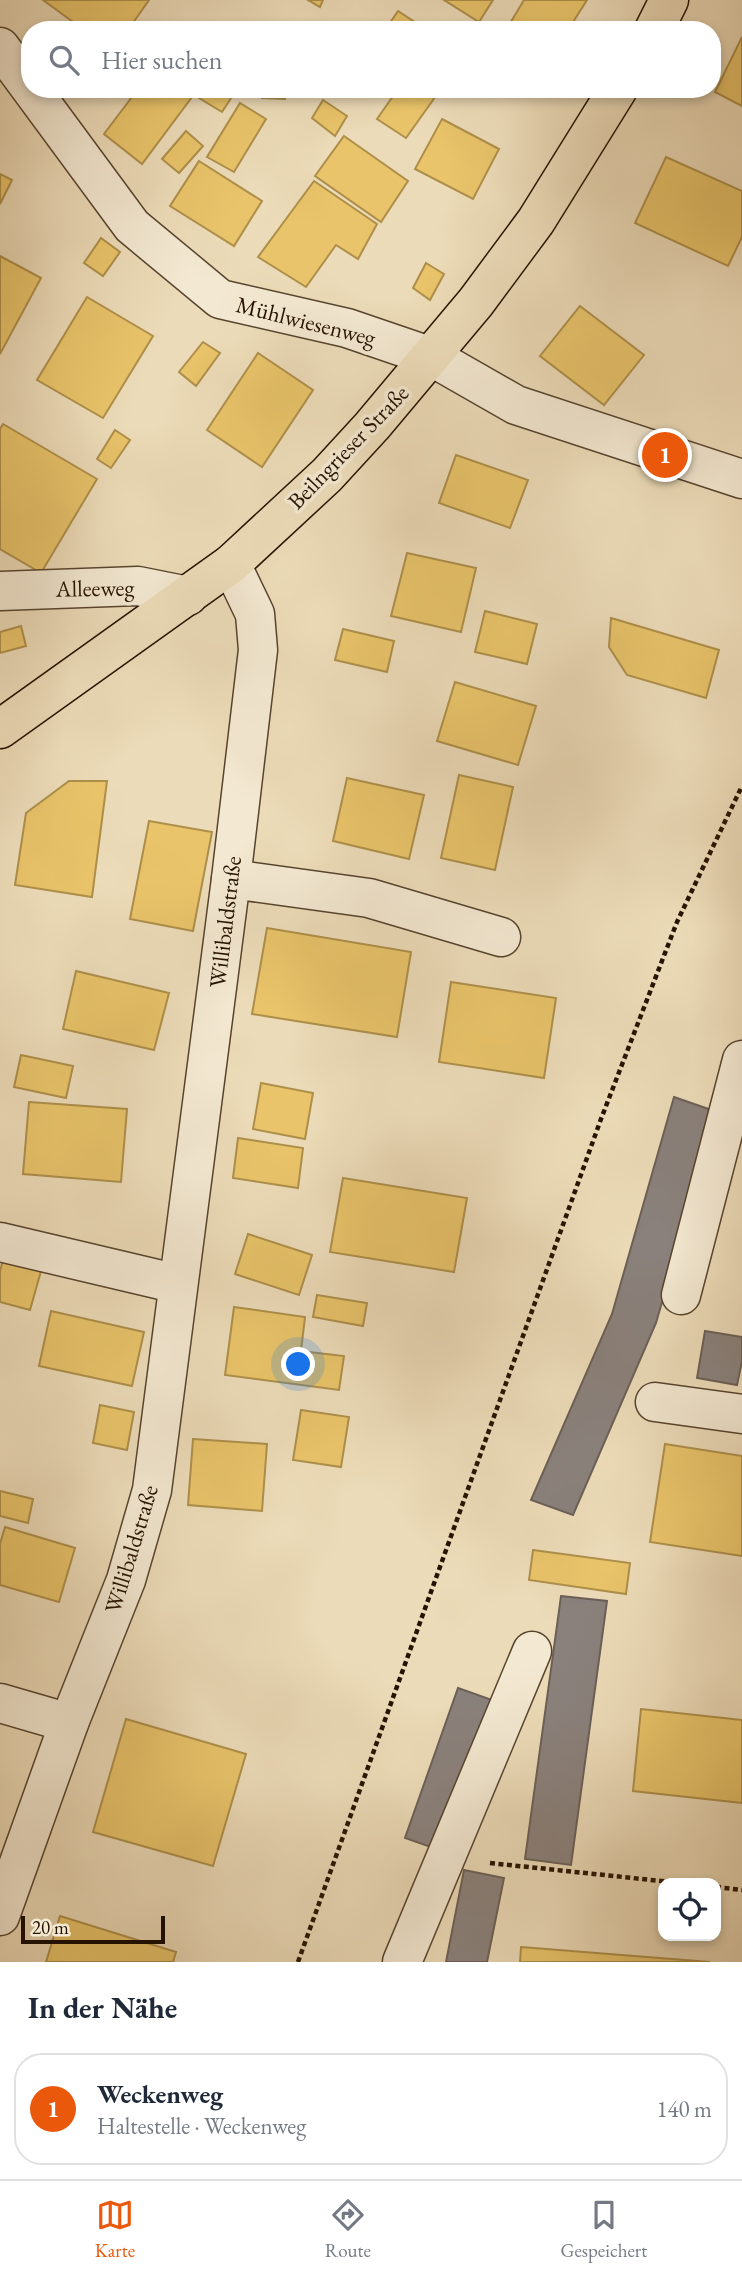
<!DOCTYPE html>
<html lang="de">
<head>
<meta charset="utf-8">
<style>
  body { margin:0; font-family:"EB Garamond",serif; background:#f2f2f3; color:#1f2937 }
  .controls { position:absolute; right:21px; bottom:21px; display:grid; overflow:hidden; border-radius:14px; box-shadow:0 4px 10px #0003 }
  .controls button { width:63px; height:63px; display:grid; place-items:center; padding:0; border:0; border-bottom:2px solid #e0e1e3; background:#fff; color:#1f2937; font:35px sans-serif }
  .scale { position:absolute; left:21px; bottom:18px; width:144px; box-sizing:border-box; padding-left:7px; border:4px solid #251200; border-top:0; font-size:19px; line-height:24px; white-space:nowrap; color:#251200; -webkit-text-stroke:5px #f3e8d1; paint-order:stroke }
  .you { position:absolute; left:299px; top:1365px; width:24px; height:24px; margin:-18px; border:5px solid #fff; border-radius:50%; background:#1a73e8; box-shadow:0 0 0 10px #1a73e833 }
  .badge { display:grid; place-items:center; width:46px; height:46px; border-radius:50%; background:#ea580c; color:#fff; font-size:23px; font-weight:700 }
  .pin { position:absolute; translate:-50% -50%; border:4px solid #fff; box-shadow:0 2px 7px #0006 }
  .list { margin:0; padding:0; list-style:none }
  h2 { display:flex; justify-content:space-between; align-items:center; height:91px; margin:0; padding:0 28px; font-size:30px }
  h2 small { font-size:23px; font-weight:400; color:#747a83 }
  .list li { display:grid; grid-template-columns:46px 1fr auto; gap:21px; align-items:center; box-sizing:border-box; height:112px; margin:0 14px 14px; padding:0 14px; border:2px solid #e0e1e3; border-radius:28px }
  .list b { display:block; font-size:26px; white-space:nowrap }
  .list p { margin:0; font-size:23px; white-space:nowrap; color:#747a83 }
  .list em { font-size:23px; font-style:normal; color:#747a83 }
  .icon { flex:none; width:38px; height:38px; fill:none; stroke:currentColor; stroke-width:2; stroke-linecap:round; stroke-linejoin:round }
  .map { position:relative; flex:none; width:742px; height:1962px; overflow:hidden }
  .search { position:absolute; background:#fff; box-shadow:0 4px 10px #0003; left:21px; right:21px; top:21px; height:77px; display:flex; align-items:center; gap:18px; box-sizing:border-box; padding:0 24px; border-radius:28px; color:#747a83; font-size:26px }
  .sheet { height:217px; background:#fff }
  nav { display:flex; justify-content:space-around; align-items:center; box-sizing:border-box; height:98px; border-top:2px solid #e0e1e3; background:#fff; font-size:19px; color:#747a83 }
  nav a { display:grid; justify-items:center; gap:4px }
  nav .on { color:#ea580c }
  .map>svg:first-child { display:block }
  .homes { fill:#e9c46a; stroke:#ae8f4a; stroke-width:2 }
  .industry { fill:#8a817c; stroke:#6c6057; stroke-width:2 }
  .lines { fill:none; stroke-linecap:round; stroke-linejoin:round }
  .minor-casing { stroke:#57442e; stroke-width:41 }
  .major-casing { stroke:#251200; stroke-width:41 }
  .path { stroke:#251200; stroke-width:4.5; stroke-dasharray:5 3.5; stroke-linecap:butt }
  .minor { stroke:#f3e8d1; stroke-width:38 }
  .major { stroke:#ecdbb8; stroke-width:38 }
  .labels { text-anchor:middle; stroke-width:7; stroke-linejoin:round; paint-order:stroke }
  .street-label { font-size:23px; fill:#251200; stroke:#f3e8d1 }
</style>
</head>
<body>
<div class="map">
<svg width="742" height="1962" viewBox="0 0 742 1962">
  <rect width="100%" height="100%" fill="#ecdbb8"/>
  <filter id="stains"><feTurbulence type="fractalNoise" baseFrequency=".00286" numOctaves="4"/><feColorMatrix values="0 0 0 0 .2 0 0 0 0 .09 0 0 0 0 .02 0 0 0 .5 -.17"/></filter>
  <radialGradient id="worn" r=".72"><stop offset=".6" stop-color="#630" stop-opacity="0"/><stop offset="1" stop-color="#630" stop-opacity=".3"/></radialGradient>
  <g class="homes">
    <polygon points="43,0 149,0 128,30 84,30"/>
    <polygon points="308,0 323,0 320,7"/>
    <polygon points="444,0 493,0 479,22"/>
    <polygon points="524,0 587,0 568,30 506,30"/>
    <polygon points="398,11 427,30 385,30"/>
    <polygon points="742,37 742,106 715,92"/>
    <polygon points="138,89 198,89 142,164 104,134"/>
    <polygon points="205,89 237,89 222,112 199,98"/>
    <polygon points="262,89 286,89 285,99 262,98"/>
    <polygon points="398,89 432,89 438,93 406,138 377,119"/>
    <polygon points="323,100 347,116 335,136 312,118"/>
    <polygon points="240,103 266,119 234,172 207,157"/>
    <polygon points="442,119 499,149 473,199 415,169"/>
    <polygon points="186,131 203,146 179,173 162,159"/>
    <polygon points="344,136 408,181 381,222 315,176"/>
    <polygon points="666,157 742,191 742,237 728,266 635,223"/>
    <polygon points="199,161 262,201 234,246 170,206"/>
    <polygon points="0,174 12,180 0,204"/>
    <polygon points="314,181 377,224 358,259 336,245 306,287 258,257"/>
    <polygon points="101,238 120,252 103,276 84,263"/>
    <polygon points="0,256 41,278 0,354"/>
    <polygon points="426,263 444,274 430,300 413,288"/>
    <polygon points="87,297 153,336 103,418 37,380"/>
    <polygon points="580,306 644,355 604,405 540,356"/>
    <polygon points="203,342 220,353 196,386 179,372"/>
    <polygon points="258,353 313,390 262,467 207,430"/>
    <polygon points="3,424 97,479 41,573 0,549 0,429"/>
    <polygon points="115,430 130,440 111,468 97,459"/>
    <polygon points="456,455 528,480 510,528 439,503"/>
    <polygon points="407,553 476,568 461,632 391,616"/>
    <polygon points="485,611 537,624 527,664 475,652"/>
    <polygon points="611,618 719,650 706,698 627,675 609,647"/>
    <polygon points="21,626 26,646 0,653 0,632"/>
    <polygon points="343,629 394,641 387,672 335,660"/>
    <polygon points="455,682 536,706 518,765 437,741"/>
    <polygon points="459,775 513,787 495,870 441,858"/>
    <polygon points="347,778 424,795 409,859 333,841"/>
    <polygon points="69,781 107,781 92,897 15,885 26,813"/>
    <polygon points="149,821 212,832 193,931 130,919"/>
    <polygon points="267,928 411,952 397,1037 252,1014"/>
    <polygon points="76,971 169,993 154,1050 63,1029"/>
    <polygon points="451,982 556,998 544,1078 439,1062"/>
    <polygon points="21,1055 73,1066 66,1098 14,1087"/>
    <polygon points="261,1083 313,1093 305,1139 253,1129"/>
    <polygon points="29,1102 127,1109 121,1182 23,1174"/>
    <polygon points="238,1138 303,1148 298,1188 233,1178"/>
    <polygon points="343,1178 467,1198 454,1272 330,1252"/>
    <polygon points="248,1234 312,1255 299,1295 235,1274"/>
    <polygon points="3,1260 41,1271 30,1310 0,1302 0,1271"/>
    <polygon points="317,1295 367,1303 363,1326 313,1317"/>
    <polygon points="234,1307 305,1317 301,1351 344,1356 339,1390 225,1375"/>
    <polygon points="51,1311 144,1332 132,1386 39,1366"/>
    <polygon points="100,1405 134,1412 127,1450 93,1443"/>
    <polygon points="301,1410 349,1417 341,1467 293,1460"/>
    <polygon points="193,1439 267,1444 262,1511 188,1505"/>
    <polygon points="665,1444 742,1456 742,1556 650,1542"/>
    <polygon points="0,1491 33,1499 28,1523 0,1516"/>
    <polygon points="5,1527 75,1548 59,1602 0,1585 0,1544"/>
    <polygon points="533,1550 630,1563 626,1594 529,1580"/>
    <polygon points="641,1709 742,1720 742,1803 633,1791"/>
    <polygon points="126,1719 246,1754 213,1866 93,1832"/>
    <polygon points="60,1916 176,1952 173,1962 46,1962"/>
    <polygon points="521,1947 710,1962 520,1962"/>
  </g>
  <g class="industry">
    <polygon points="674,1097 717,1112 656,1323 573,1515 531,1500 612,1314"/>
    <polygon points="705,1331 742,1337 742,1361 737,1385 697,1378"/>
    <polygon points="561,1596 607,1601 571,1865 525,1859"/>
    <polygon points="458,1688 495,1701 442,1851 405,1838"/>
    <polygon points="464,1870 504,1878 487,1962 446,1962"/>
  </g>
  <g class="lines">
    <g class="minor-casing">
      <g id="minor">
        <polyline points="0,47 132,226 220,299 347,328 432,357 516,405 742,479"/>
        <polyline points="0,591 138,586 188,596"/>
        <polyline points="231,879 369,898 501,937"/>
        <polyline points="0,1242 178,1284"/>
        <polyline points="681,1295 742,1060"/>
        <polyline points="655,1402 742,1414"/>
        <polyline points="0,1703 69,1723"/>
        <polyline points="0,1916 69,1723 126,1580 152,1490 231,879 258,650 255,614 231,564"/>
        <polyline points="402,1962 532,1651"/>
      </g>
    </g>
    <g class="major-casing">
      <g id="major">
        <polyline points="654,30 669,0"/>
        <polyline points="0,729 231,564 327,475 372,426 476,302 536,221 618,89"/>
      </g>
    </g>
    <g class="path">
      <polyline points="490,1863 680,1883"/>
      <polyline points="716,1887 742,1890"/>
      <polyline points="298,1962 601,1119 677,922 742,786"/>
    </g>
    <use href="#minor" class="minor"/>
    <use href="#major" class="major"/>
  </g>
  <g class="labels">
    <g class="street-label">
      <text transform="translate(306 321) rotate(14)" y="8">Mühlwiesenweg</text>
      <text transform="translate(348 447) rotate(-46)" y="8">Beilngrieser Straße</text>
      <text transform="translate(95 588) rotate(-1)" y="8">Alleeweg</text>
      <text transform="translate(225 922) rotate(-83)" y="8">Willibaldstraße</text>
      <text transform="translate(131 1549) rotate(-73)" y="8">Willibaldstraße</text>
    </g>
  </g>
  <rect width="100%" height="100%" filter="url(#stains)"/>
  <rect width="100%" height="100%" fill="url(#worn)"/>
</svg>
<div class="controls">
<button><svg class="icon" aria-label="locate" viewBox="0 0 24 24"><circle cx="12" cy="12" r="6"/><path d="M12 2v4M12 18v4M2 12h4M18 12h4"/></svg></button>
</div>
<div class="scale">20 m</div>
<div class="you"></div>
<div class="pin badge" style="left:665px;top:455px">1</div>
<div class="search"><svg class="icon" aria-label="search" viewBox="0 0 24 24"><circle cx="10" cy="10" r="6"/><path d="M15 15l6 6"/></svg>Hier suchen</div>
</div>
<section class="sheet">
<h2>In der Nähe<small></small></h2>
<ul class="list">
<li><span class="badge">1</span><div><b>Weckenweg</b><p>Haltestelle · Weckenweg</p></div><em>140 m</em></li>
</ul>
</section>
<nav>
<a class="on"><svg class="icon" aria-label="map" viewBox="0 0 24 24"><path d="M3 6l6-2 6 2 6-2v14l-6 2-6-2-6 2zM9 4v14M15 6v14"/></svg>Karte</a>
<a><svg class="icon" aria-label="directions" viewBox="0 0 24 24"><path d="M12 3l9 9-9 9-9-9zM9 14v-3h6M13 9l2 2-2 2"/></svg>Route</a>
<a><svg class="icon" aria-label="saved" viewBox="0 0 24 24"><path d="M7 4h10v16l-5-4-5 4z"/></svg>Gespeichert</a>
</nav>
</body>
</html>
